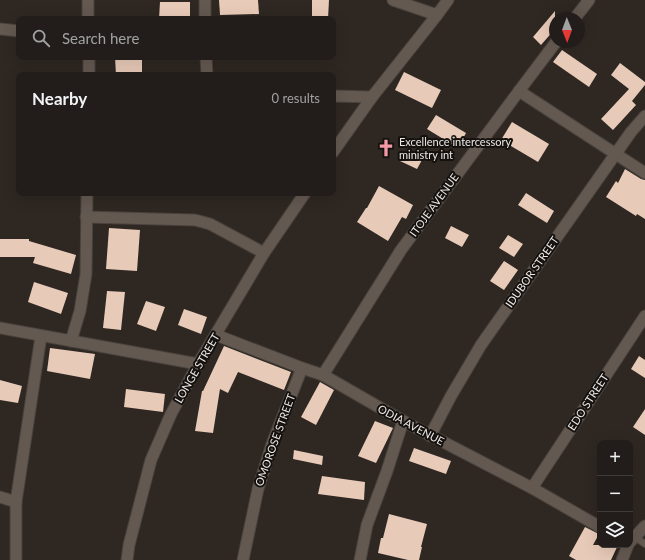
<!DOCTYPE html>
<html lang="en">
<head>
<meta charset="utf-8">
<style>
  body { margin:0; font-family:Lato,sans-serif; background:#2e2a27; color:#f1f3f6 }
  .controls { position:absolute; right:12px; bottom:12px; display:grid; overflow:hidden; border-radius:8px; box-shadow:0 4px 16px #0002 }
  .controls button { width:36px; height:36px; display:grid; place-items:center; padding:0; border:0; border-bottom:1px solid #3f3b39; background:#221d1a; color:#f1f3f6; font:20px sans-serif }
  .compass { position:absolute; left:549px; top:12px; width:36px; height:36px; border-radius:50%; background:#221d1a; box-shadow:0 4px 16px #0002; rotate:179deg }
  .list { margin:0; padding:0; list-style:none }
  h2 { display:flex; justify-content:space-between; align-items:center; height:52px; margin:0; padding:0 16px; font-size:17px }
  h2 small { font-size:13px; font-weight:400; color:#a2a2a2 }
  .icon { flex:none; width:22px; height:22px; fill:none; stroke:currentColor; stroke-width:2; stroke-linecap:round; stroke-linejoin:round }
  .map { position:relative; flex:none; width:645px; height:560px; overflow:hidden }
  .search { position:absolute; background:#221d1a; box-shadow:0 4px 16px #0002; left:16px; top:16px; width:320px; height:44px; display:flex; align-items:center; gap:10px; box-sizing:border-box; padding:0 14px; border-radius:8px; color:#a2a2a2; font-size:15px }
  .panel { position:absolute; background:#221d1a; box-shadow:0 4px 16px #0002; left:16px; top:72px; width:320px; height:124px; border-radius:8px }
  .map>svg:first-child { display:block }
  .building { fill:#e8cab8 }
  .lines { fill:none; stroke-linecap:round; stroke-linejoin:round }
  .service-casing { stroke:#49423d; stroke-width:8 }
  .minor-casing { stroke:#49423d; stroke-width:13 }
  .service { stroke:#645951; stroke-width:6 }
  .minor { stroke:#645951; stroke-width:11 }
  .labels { text-anchor:middle; stroke-width:4; stroke-linejoin:round; paint-order:stroke }
  .poi-label { font-size:11px; fill:#ede8e5; stroke:#14110e; text-anchor:start }
  .street-label { font-size:11px; fill:#ede8e5; stroke:#14110e }
</style>
</head>
<body>
<div class="map">
<svg width="645" height="560" viewBox="0 0 645 560">
  <rect width="100%" height="100%" fill="#2e2722"/>
  <g class="building">
    <polygon points="219,0 258,0 259,14 220,15"/>
    <polygon points="312,0 329,0 328,19 312,19"/>
    <polygon points="160,2 190,2 190,19 159,19"/>
    <polygon points="555,11 555,29 541,45 533,37"/>
    <polygon points="562,50 597,74 589,87 553,62"/>
    <polygon points="115,57 142,57 142,75 116,75"/>
    <polygon points="620,63 645,82 645,85 632,101 636,105 613,130 601,119 629,89 611,75"/>
    <polygon points="404,72 441,90 432,108 395,90"/>
    <polygon points="436,115 466,133 458,148 427,129"/>
    <polygon points="512,122 549,144 538,162 501,140"/>
    <polygon points="405,151 422,160 417,169 400,161"/>
    <polygon points="625,169 641,179 645,180 645,219 637,214 636,216 606,197 616,181 618,183"/>
    <polygon points="379,186 413,205 406,219 402,217 388,241 357,222 366,208 367,208"/>
    <polygon points="526,193 554,211 547,223 518,205"/>
    <polygon points="451,226 469,235 462,247 445,238"/>
    <polygon points="109,228 140,230 137,271 106,269"/>
    <polygon points="508,235 523,244 514,257 499,248"/>
    <polygon points="0,239 29,239 29,241 76,255 71,274 33,263 35,257 0,257"/>
    <polygon points="504,261 518,270 504,290 490,281"/>
    <polygon points="34,282 68,293 61,314 28,302"/>
    <polygon points="107,291 125,292 121,330 103,328"/>
    <polygon points="146,301 165,307 156,331 137,324"/>
    <polygon points="184,309 207,317 201,334 178,325"/>
    <polygon points="224,346 291,372 284,390 238,372 228,393 220,389 213,433 195,431 202,391 203,391"/>
    <polygon points="50,348 95,354 90,379 47,371"/>
    <polygon points="639,356 645,360 645,378 631,369"/>
    <polygon points="0,380 22,386 18,403 0,400"/>
    <polygon points="320,382 334,390 316,425 301,417"/>
    <polygon points="126,389 165,394 163,412 124,407"/>
    <polygon points="645,409 645,435 633,427"/>
    <polygon points="375,421 393,428 376,463 358,456"/>
    <polygon points="414,448 451,461 446,474 409,461"/>
    <polygon points="294,450 323,456 322,465 293,459"/>
    <polygon points="322,476 365,482 364,500 318,494"/>
    <polygon points="389,514 427,524 421,547 422,547 419,560 408,560 378,553 381,538 383,538"/>
    <polygon points="585,527 599,534 593,545 618,545 611,560 576,560 569,556"/>
  </g>
  <g class="lines">
    <g class="service-casing">
      <polyline id="service" points="635,537 645,544"/>
    </g>
    <g class="minor-casing">
      <g id="minor">
        <polyline points="88,0 88,19"/>
        <polyline points="205,0 205,19"/>
        <polyline points="393,0 437,15"/>
        <polyline points="575,18 589,0"/>
        <polyline points="0,29 19,31"/>
        <polyline points="89,57 89,75"/>
        <polyline points="206,57 207,75"/>
        <polyline points="519,91 645,173"/>
        <polyline points="333,96 372,97"/>
        <polyline points="333,152 372,97 437,15 448,0"/>
        <polyline points="86,217 195,220 210,224 264,253"/>
        <polyline points="0,328 198,364"/>
        <polyline points="216,335 302,368 323,375 403,421 532,488 600,527"/>
        <polyline points="71,341 80,311 86,274 87,193"/>
        <polyline points="323,375 401,250 519,91 556,42"/>
        <polyline points="430,436 451,396 481,345 631,132 645,116"/>
        <polyline points="532,488 645,316"/>
        <polyline points="0,497 16,502"/>
        <polyline points="630,542 645,526"/>
        <polyline points="16,560 16,502 41,336"/>
        <polyline points="127,560 129,545 151,460 171,414 198,364 264,253 305,193"/>
        <polyline points="243,560 258,489 272,444 302,368"/>
        <polyline points="360,560 367,525 387,471 403,421"/>
        <polyline points="622,560 628,545"/>
      </g>
    </g>
    <use href="#service" class="service"/>
    <use href="#minor" class="minor"/>
  </g>
  <defs>
    <g id="church-bare" transform="scale(1.38)"><path d="M-1.2-6h2.4v3.5h3.3v2.4h-3.3V6h-2.4V-.1h-3.3v-2.4h3.3Z" fill="#f39aa7" stroke="#14110e" stroke-width="2.5" paint-order="stroke"/></g>
  </defs>
  <g fill-rule="evenodd">
    <use href="#church-bare" x="386" y="148"/>
  </g>
  <g class="labels">
    <g class="poi-label">
      <text x="399" y="146">Excellence intercessory<tspan x="399" dy="13">ministry int</tspan></text>
    </g>
    <g class="street-label">
      <text transform="translate(434 205) rotate(-54)" y="4">ITOJE AVENUE</text>
      <text transform="translate(532 272) rotate(-55)" y="4">IDUBOR STREET</text>
      <text transform="translate(197 368) rotate(-60)" y="4">LONGE STREET</text>
      <text transform="translate(588 402) rotate(-57)" y="4">EDO STREET</text>
      <text transform="translate(411 425) rotate(28)" y="4">ODIA AVENUE</text>
      <text transform="translate(275 440) rotate(-70)" y="4">OMOROSE STREET</text>
    </g>
  </g>
</svg>
<div class="controls">
<button>+</button>
<button>−</button>
<button><svg class="icon" aria-label="layers" viewBox="0 0 24 24"><path d="M12 4l9 5-9 5-9-5zM3 14l9 5 9-5"/></svg></button>
</div>
<svg class="compass" viewBox="-18 -18 36 36"><path d="M0-13l5 13h-10z" fill="#e53935"/><path d="M0 13l5-13h-10z" fill="#a2a2a2"/></svg>
<div class="search"><svg class="icon" aria-label="search" viewBox="0 0 24 24"><circle cx="10" cy="10" r="6"/><path d="M15 15l6 6"/></svg>Search here</div>
<section class="panel">
<h2>Nearby<small>0 results</small></h2>
<ul class="list">
</ul>
</section>
</div>
</body>
</html>
